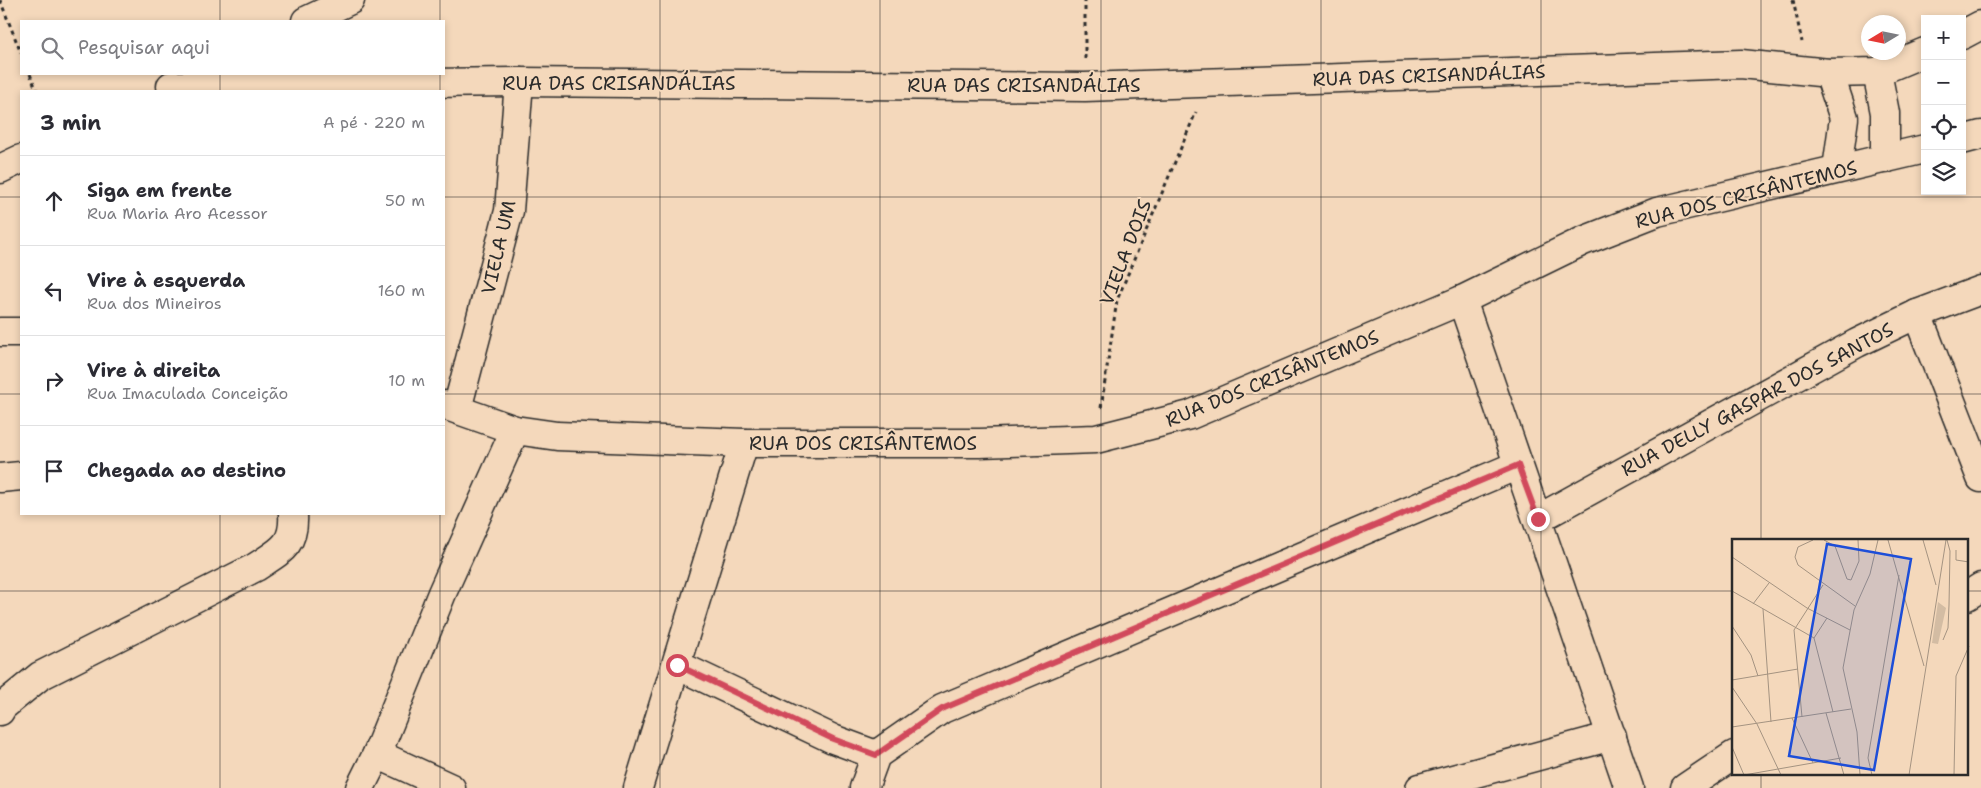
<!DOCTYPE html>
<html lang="pt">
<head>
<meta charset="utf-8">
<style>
  body { margin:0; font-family:"Shantell Sans",sans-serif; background:#f2f2f3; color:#2b2b33 }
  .controls { position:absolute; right:15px; top:15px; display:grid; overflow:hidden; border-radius:0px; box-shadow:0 2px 8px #0003 }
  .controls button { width:45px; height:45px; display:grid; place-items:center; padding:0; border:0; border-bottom:1px solid #e1e1e2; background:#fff; color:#2b2b33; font:25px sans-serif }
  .compass { position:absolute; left:1861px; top:15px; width:45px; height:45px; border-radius:50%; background:#fff; box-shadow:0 2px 8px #0003; rotate:260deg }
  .stop { position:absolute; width:15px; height:15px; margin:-11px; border:4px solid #d1495b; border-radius:50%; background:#fff }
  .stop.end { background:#d1495b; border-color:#fff; box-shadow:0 1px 5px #0008 }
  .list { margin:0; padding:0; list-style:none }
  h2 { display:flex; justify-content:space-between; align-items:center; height:65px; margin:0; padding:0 20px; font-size:21px }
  h2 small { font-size:16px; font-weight:400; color:#7c7c81 }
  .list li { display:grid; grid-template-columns:32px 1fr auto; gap:15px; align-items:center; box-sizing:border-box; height:90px; padding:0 20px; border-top:1px solid #e1e1e2 }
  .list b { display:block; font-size:19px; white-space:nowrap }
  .list p { margin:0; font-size:16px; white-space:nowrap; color:#7c7c81 }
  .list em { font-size:16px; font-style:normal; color:#7c7c81 }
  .icon { flex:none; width:28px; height:28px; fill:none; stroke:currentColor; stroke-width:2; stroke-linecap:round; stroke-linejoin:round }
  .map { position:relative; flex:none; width:1981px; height:788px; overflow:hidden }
  .search { position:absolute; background:#fff; box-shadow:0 2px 8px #0003; left:20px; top:20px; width:425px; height:55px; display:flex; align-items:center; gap:12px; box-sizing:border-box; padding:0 18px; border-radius:0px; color:#7c7c81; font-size:19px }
  .panel { position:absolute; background:#fff; box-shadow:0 2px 8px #0003; left:20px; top:90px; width:425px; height:425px; border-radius:0px }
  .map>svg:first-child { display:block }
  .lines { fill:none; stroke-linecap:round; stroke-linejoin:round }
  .minor-casing { stroke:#2b2b2b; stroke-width:31 }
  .path { stroke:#2b2b2b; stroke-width:3; stroke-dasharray:4 4; stroke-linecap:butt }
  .minor { stroke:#f4d8bb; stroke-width:28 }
  .route { stroke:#d1495b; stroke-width:6 }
  .grid { fill:none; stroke:#2b2b2b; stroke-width:1; stroke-opacity:0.55 }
  .labels { text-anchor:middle; stroke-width:4; stroke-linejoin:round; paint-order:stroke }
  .street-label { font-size:19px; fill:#2b2b2b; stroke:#f4d8bb }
  .inset-road { fill:none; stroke:#a49381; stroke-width:1 }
  .view { fill:#1d4ed8; fill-opacity:0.15; stroke:#1d4ed8; stroke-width:2.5 }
  .inset-edge { fill:none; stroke:#2b2b2b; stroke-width:2.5 }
</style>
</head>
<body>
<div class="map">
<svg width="1981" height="788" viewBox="0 0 1981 788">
  <rect width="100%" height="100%" fill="#f4d8bb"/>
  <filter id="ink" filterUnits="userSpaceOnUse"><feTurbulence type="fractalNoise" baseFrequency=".02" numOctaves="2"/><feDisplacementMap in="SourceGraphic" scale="10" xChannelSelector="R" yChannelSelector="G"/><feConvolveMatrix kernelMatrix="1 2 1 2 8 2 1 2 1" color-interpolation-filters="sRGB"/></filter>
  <g filter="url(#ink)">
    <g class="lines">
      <g class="minor-casing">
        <g id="minor">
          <polyline points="306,21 350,0"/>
          <polyline points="1962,35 1981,25"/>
          <polyline points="1877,72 1885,113 1885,159"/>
          <polyline points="1829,73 1844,118 1837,169"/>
          <polyline points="171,86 519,82 1085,87 1741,64 1829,73 1877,72 1925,52"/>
          <polyline points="1962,140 1981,135"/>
          <polyline points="0,169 21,159"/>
          <polyline points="1462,300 1629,788"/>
          <polyline points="1917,314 1981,478"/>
          <polyline points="0,332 21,332"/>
          <polyline points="444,405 515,430 557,436 744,443 980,443 1096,439 1190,415 1462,300 1583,241 1657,212 1925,149"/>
          <polyline points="457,409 509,211 519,82"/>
          <polyline points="0,478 21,476"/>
          <polyline points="1538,519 1857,343 1917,314 1981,290"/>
          <polyline points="1967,596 1981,587"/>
          <polyline points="677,665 833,739 876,755"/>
          <path d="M 0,711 L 2,707 L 40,676 L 256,567 C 280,551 295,546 293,514"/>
          <polyline points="377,754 451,788"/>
          <polyline points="360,788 377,754 442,593 515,430"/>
          <polyline points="638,788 744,443"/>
          <polyline points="864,788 876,755 942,709 1518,465"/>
          <polyline points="1420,788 1612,736"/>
          <polyline points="1685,788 1734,755"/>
        </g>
      </g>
      <g class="path">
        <polyline points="0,0 21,53"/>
        <polyline points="1793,0 1802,42"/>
        <polyline points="1085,59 1085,0"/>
        <polyline points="30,74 37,91"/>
        <polyline points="1101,408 1117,300 1196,112"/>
      </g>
      <use href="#minor" class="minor"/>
    </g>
  </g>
  <g class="lines" filter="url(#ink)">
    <polyline class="route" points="677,665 833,739 876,755 942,709 1518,465 1538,519"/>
  </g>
  <path class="grid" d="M 220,0 L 220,21M 440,0 L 440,21M 660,0 L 660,788M 880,0 L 880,788M 1101,0 L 1101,788M 1321,0 L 1321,788M 1541,0 L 1541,788M 1761,0 L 1761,540M 220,74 L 220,91M 440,74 L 440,91M 0,197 L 21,197M 444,197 L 1981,197M 0,394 L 21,394M 444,394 L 1981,394M 220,514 L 220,788M 440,514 L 440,788M 0,591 L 1734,591M 1967,591 L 1981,591M 1761,774 L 1761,788"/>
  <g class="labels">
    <g class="street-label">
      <text transform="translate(1429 75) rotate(-2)" y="7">RUA DAS CRISANDÁLIAS</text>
      <text x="619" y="90">RUA DAS CRISANDÁLIAS</text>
      <text x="1024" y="92">RUA DAS CRISANDÁLIAS</text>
      <text transform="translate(1746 194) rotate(-14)" y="7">RUA DOS CRISÂNTEMOS</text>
      <text transform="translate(498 247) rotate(-77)" y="7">VIELA UM</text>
      <text transform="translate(1125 252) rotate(-69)" y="7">VIELA DOIS</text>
      <text transform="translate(1272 378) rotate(-22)" y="7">RUA DOS CRISÂNTEMOS</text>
      <text transform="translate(1757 399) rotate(-28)" y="7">RUA DELLY GASPAR DOS SANTOS</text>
      <text x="863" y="450">RUA DOS CRISÂNTEMOS</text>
    </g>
  </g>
  <g transform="translate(1732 539)">
    <rect width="236" height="236" fill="#f4d8bb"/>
    <path d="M 206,63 L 214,69 L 206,105 L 200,104 Z" fill="#d3bca3"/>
    <path class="inset-road" d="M 81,1 L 66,8 L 63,18 L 66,26 L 123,67M 92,1 L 103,7 L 115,40 L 119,41 L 127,22 L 126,1M 156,1 L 192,127M 191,1 L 204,46M 224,11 L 224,21 L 237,23M 0,18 L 75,69 L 118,91M 0,52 L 82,99 L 101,173M 21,65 L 37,44M 31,70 L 39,183M 0,87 L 19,116 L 26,137M 82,99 L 95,79M 211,101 L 216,89 L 217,66 L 218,12 L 215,1M 0,141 L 66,130M 0,148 L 25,185 L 49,236M 94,174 L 112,236M 70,178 L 62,91 L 91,46M 60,179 L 81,224M 0,188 L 119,170M 0,208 L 12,236M 12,236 L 109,219M 128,236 L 125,193 L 111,129 L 122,71 L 138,35 L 146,1M 140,236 L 136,219 L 167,36M 177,236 L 214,1M 222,236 L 224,137 L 237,107"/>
    <path class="view" d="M 95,5 L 179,20 L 142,231 L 57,217 Z"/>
    <rect width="236" height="236" class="inset-edge"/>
  </g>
</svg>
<div class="controls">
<button>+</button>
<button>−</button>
<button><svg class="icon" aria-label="locate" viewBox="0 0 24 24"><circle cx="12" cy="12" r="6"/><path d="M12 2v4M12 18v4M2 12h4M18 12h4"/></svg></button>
<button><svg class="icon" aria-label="layers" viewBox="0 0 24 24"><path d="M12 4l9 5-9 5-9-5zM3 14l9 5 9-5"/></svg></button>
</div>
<svg class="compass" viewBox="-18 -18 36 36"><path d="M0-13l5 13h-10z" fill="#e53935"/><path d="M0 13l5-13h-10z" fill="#7c7c81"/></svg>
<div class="stop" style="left:677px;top:665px"></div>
<div class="stop end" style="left:1538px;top:519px"></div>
<div class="search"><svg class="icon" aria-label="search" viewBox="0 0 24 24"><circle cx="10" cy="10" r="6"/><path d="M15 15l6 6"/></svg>Pesquisar aqui</div>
<section class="panel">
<h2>3 min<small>A pé · 220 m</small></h2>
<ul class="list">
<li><svg class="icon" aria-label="ahead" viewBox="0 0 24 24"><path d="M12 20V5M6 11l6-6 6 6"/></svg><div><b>Siga em frente</b><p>Rua Maria Aro Acessor</p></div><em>50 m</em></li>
<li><svg class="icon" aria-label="left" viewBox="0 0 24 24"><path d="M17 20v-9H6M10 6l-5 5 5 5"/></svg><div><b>Vire à esquerda</b><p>Rua dos Mineiros</p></div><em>160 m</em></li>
<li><svg class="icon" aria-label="right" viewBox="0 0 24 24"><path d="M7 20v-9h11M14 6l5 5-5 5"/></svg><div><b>Vire à direita</b><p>Rua Imaculada Conceição</p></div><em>10 m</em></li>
<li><svg class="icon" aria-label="arrive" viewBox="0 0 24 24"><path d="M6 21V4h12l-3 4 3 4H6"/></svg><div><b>Chegada ao destino</b></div></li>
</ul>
</section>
</div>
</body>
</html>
